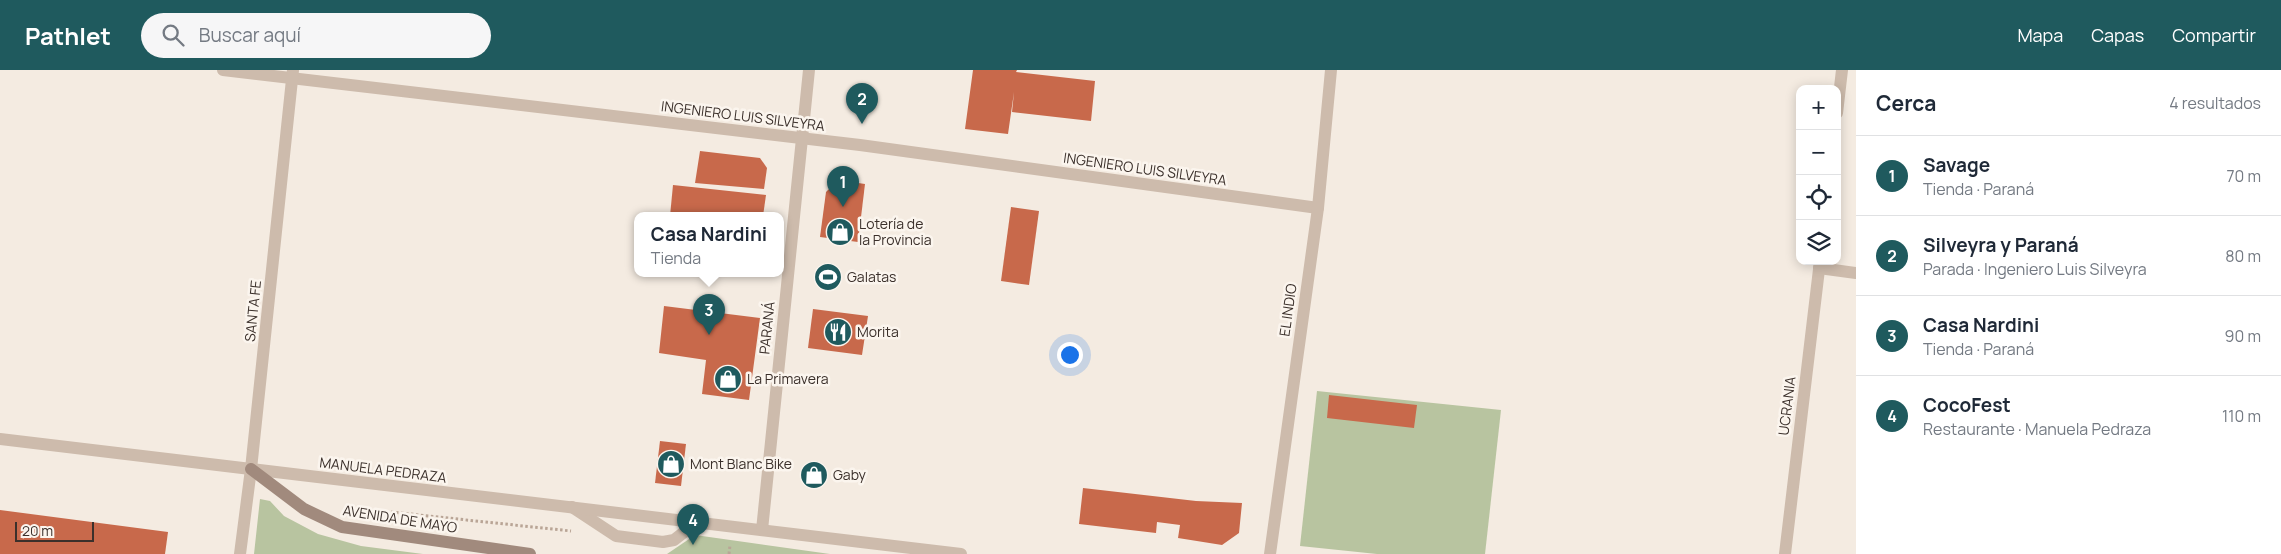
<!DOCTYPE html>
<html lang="es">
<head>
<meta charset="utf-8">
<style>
  body { margin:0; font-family:Manrope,sans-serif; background:#f6f6f7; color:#1f2937 }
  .controls { position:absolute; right:15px; top:15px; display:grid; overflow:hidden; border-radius:10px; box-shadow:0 2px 12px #0003 }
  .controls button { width:45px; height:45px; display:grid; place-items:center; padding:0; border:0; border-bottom:1px solid #e0e1e3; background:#fff; color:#1f2937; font:25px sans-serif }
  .scale { position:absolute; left:15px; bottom:12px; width:79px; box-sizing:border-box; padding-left:5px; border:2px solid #3b302b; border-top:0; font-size:14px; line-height:18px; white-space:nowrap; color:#3b302b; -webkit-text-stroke:4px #fbf5ee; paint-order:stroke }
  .you { position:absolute; left:1069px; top:284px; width:18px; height:18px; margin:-12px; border:4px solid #fff; border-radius:50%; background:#1a73e8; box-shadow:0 0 0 8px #1a73e833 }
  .badge { display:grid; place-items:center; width:32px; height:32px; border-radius:50%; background:#1f5a5e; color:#fff; font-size:16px; font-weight:700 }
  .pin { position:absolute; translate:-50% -41px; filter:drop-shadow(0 1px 2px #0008) }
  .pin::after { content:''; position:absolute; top:26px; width:18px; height:15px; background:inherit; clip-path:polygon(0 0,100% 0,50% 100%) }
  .popup { position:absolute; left:634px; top:142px; width:150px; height:65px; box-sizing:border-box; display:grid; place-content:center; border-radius:10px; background:#fff; filter:drop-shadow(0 1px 4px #0005); font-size:16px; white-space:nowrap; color:#747a83 }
  .popup b { font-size:19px; color:#1f2937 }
  .popup::after { content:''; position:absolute; left:50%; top:100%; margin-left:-10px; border:10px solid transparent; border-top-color:#fff }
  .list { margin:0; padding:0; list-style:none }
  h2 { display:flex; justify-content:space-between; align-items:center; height:65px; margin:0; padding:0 20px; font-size:21px }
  h2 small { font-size:16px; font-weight:400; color:#747a83 }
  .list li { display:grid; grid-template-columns:32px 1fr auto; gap:15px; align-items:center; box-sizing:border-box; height:80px; padding:0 20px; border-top:1px solid #e0e1e3 }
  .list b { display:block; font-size:19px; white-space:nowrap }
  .list p { margin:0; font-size:16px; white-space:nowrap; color:#747a83 }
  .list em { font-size:16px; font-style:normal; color:#747a83 }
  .icon { flex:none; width:28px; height:28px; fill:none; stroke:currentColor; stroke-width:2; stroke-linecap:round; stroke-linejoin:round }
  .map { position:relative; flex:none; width:1856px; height:484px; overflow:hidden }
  header { display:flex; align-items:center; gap:30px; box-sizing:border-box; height:70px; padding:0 25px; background:#1f5a5e; color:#fff }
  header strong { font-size:24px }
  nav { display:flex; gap:28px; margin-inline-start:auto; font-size:18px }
  .search { width:350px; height:45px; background:#f6f6f7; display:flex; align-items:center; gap:12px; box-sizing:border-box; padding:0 18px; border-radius:28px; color:#747a83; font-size:19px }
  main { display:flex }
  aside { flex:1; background:#fff }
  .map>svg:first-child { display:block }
  .green { fill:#b8c4a0 }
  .building { fill:#c8694b }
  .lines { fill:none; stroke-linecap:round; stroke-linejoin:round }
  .path { stroke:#b9a596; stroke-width:3; stroke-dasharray:2.5 2.5; stroke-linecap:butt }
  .service { stroke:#cdbbac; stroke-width:12 }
  .minor { stroke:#cdbbac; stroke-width:12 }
  .tertiary { stroke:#cdbbac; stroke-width:12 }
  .secondary { stroke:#a18a7d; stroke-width:12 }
  .labels { text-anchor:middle; stroke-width:5; stroke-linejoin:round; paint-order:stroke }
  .street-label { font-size:14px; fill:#3b302b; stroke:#fbf5ee }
  .poi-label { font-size:14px; fill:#3b302b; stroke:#fbf5ee; text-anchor:start }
</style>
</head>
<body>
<header>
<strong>Pathlet</strong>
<div class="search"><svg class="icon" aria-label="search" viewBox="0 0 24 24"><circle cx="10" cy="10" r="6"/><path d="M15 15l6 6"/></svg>Buscar aquí</div>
<nav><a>Mapa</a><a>Capas</a><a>Compartir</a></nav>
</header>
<main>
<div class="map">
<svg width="1856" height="484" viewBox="0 0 1856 484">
  <rect width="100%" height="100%" fill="#f4ebe1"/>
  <g class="green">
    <polygon points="1317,321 1501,340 1485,484 1377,484 1300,476"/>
    <polygon points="260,429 270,431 284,446 318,464 361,476 423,484 254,484"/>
    <polygon points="695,465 830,484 667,484"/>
  </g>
  <g class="building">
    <polygon points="973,0 1017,0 1016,2 1095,11 1091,51 1012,42 1014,22 1008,64 965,59"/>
    <polygon points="700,81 760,88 767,98 764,119 695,113"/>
    <polygon points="838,110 865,114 858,172 820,167 826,122"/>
    <polygon points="673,115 766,125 763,146 670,146"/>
    <polygon points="1011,137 1039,141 1029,215 1001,211"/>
    <polygon points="664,236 760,248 749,330 702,324 706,290 659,283"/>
    <polygon points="813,239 868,246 862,285 808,278"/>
    <polygon points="1329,325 1417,335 1414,358 1327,348"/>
    <polygon points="660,371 686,374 681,416 655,413"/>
    <polygon points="1083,418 1196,431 1242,433 1239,463 1222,475 1178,468 1180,455 1157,452 1156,463 1079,454"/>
    <polygon points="0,440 168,462 165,484 0,484"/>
  </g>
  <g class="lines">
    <g class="path">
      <polyline points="391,442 571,461"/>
      <polyline points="729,484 730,475"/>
    </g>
    <polyline class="service" points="572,437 616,466 663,472 674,470 697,452"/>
    <g class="minor">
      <polyline points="223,0 860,75 1318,138"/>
      <polyline points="1837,43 1842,0"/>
      <polyline points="1819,198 1856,203"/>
      <polyline points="0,369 961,484"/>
      <polyline points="240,484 251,399"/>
      <polyline points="1785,484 1820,191"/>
    </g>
    <g class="tertiary">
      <polyline points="251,399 293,0"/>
      <polyline points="762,460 809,0"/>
      <polyline points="1270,484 1318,138 1331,0"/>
    </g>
    <polyline class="secondary" points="251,399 304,439 342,457 530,484"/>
  </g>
  <defs>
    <g id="shop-disc" transform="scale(1.4375)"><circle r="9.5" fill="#1f5a5e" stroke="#fbf5ee"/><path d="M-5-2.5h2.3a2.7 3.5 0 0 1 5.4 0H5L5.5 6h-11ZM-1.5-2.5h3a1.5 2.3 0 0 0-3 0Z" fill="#fff"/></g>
    <g id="stadium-disc" transform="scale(1.4375)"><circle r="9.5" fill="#1f5a5e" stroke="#fbf5ee"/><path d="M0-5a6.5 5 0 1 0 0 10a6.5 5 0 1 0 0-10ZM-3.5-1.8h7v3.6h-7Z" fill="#fff"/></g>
    <g id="restaurant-disc" transform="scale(1.4375)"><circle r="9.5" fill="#1f5a5e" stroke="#fbf5ee"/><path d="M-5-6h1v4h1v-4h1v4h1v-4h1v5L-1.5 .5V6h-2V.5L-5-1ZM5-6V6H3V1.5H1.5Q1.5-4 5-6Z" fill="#fff"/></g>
  </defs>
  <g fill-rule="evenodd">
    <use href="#shop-disc" x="840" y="162"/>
    <use href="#stadium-disc" x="828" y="207"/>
    <use href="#restaurant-disc" x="838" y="262"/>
    <use href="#shop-disc" x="728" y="309"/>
    <use href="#shop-disc" x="671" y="394"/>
    <use href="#shop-disc" x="814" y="405"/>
  </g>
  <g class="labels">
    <g class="street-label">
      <text transform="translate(743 46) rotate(7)" y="5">INGENIERO LUIS SILVEYRA</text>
      <text transform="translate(1145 99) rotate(8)" y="5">INGENIERO LUIS SILVEYRA</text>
      <text transform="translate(1288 240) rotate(-82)" y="5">EL INDIO</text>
      <text transform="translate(253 241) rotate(-84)" y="5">SANTA FE</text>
      <text transform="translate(767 258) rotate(-84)" y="5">PARANÁ</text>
      <text transform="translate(1787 336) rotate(-83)" y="5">UCRANIA</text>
      <text transform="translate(383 400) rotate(7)" y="5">MANUELA PEDRAZA</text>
      <text transform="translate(400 449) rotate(9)" y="5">AVENIDA DE MAYO</text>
    </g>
    <g class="poi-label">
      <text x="859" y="159">Lotería de<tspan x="859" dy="16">la Provincia</tspan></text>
      <text x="847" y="212">Galatas</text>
      <text x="857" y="267">Morita</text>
      <text x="747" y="314">La Primavera</text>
      <text x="690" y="399">Mont Blanc Bike</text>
      <text x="833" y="410">Gaby</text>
    </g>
  </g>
</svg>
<div class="controls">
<button>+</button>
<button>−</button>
<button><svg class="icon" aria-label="locate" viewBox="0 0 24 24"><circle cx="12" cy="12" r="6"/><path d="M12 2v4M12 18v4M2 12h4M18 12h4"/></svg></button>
<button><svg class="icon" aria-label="layers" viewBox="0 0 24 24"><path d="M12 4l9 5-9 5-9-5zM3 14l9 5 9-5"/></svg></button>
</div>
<div class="scale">20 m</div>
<div class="you"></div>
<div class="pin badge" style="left:843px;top:137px">1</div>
<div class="pin badge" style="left:862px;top:54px">2</div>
<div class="pin badge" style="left:709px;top:265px">3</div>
<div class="popup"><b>Casa Nardini</b>Tienda</div>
<div class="pin badge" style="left:693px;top:475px">4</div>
</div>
<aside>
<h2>Cerca<small>4 resultados</small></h2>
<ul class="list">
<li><span class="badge">1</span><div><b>Savage</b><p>Tienda · Paraná</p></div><em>70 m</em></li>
<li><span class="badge">2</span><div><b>Silveyra y Paraná</b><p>Parada · Ingeniero Luis Silveyra</p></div><em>80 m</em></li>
<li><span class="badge">3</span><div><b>Casa Nardini</b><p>Tienda · Paraná</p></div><em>90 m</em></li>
<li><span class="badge">4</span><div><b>CocoFest</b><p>Restaurante · Manuela Pedraza</p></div><em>110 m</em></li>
</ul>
</aside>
</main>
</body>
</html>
